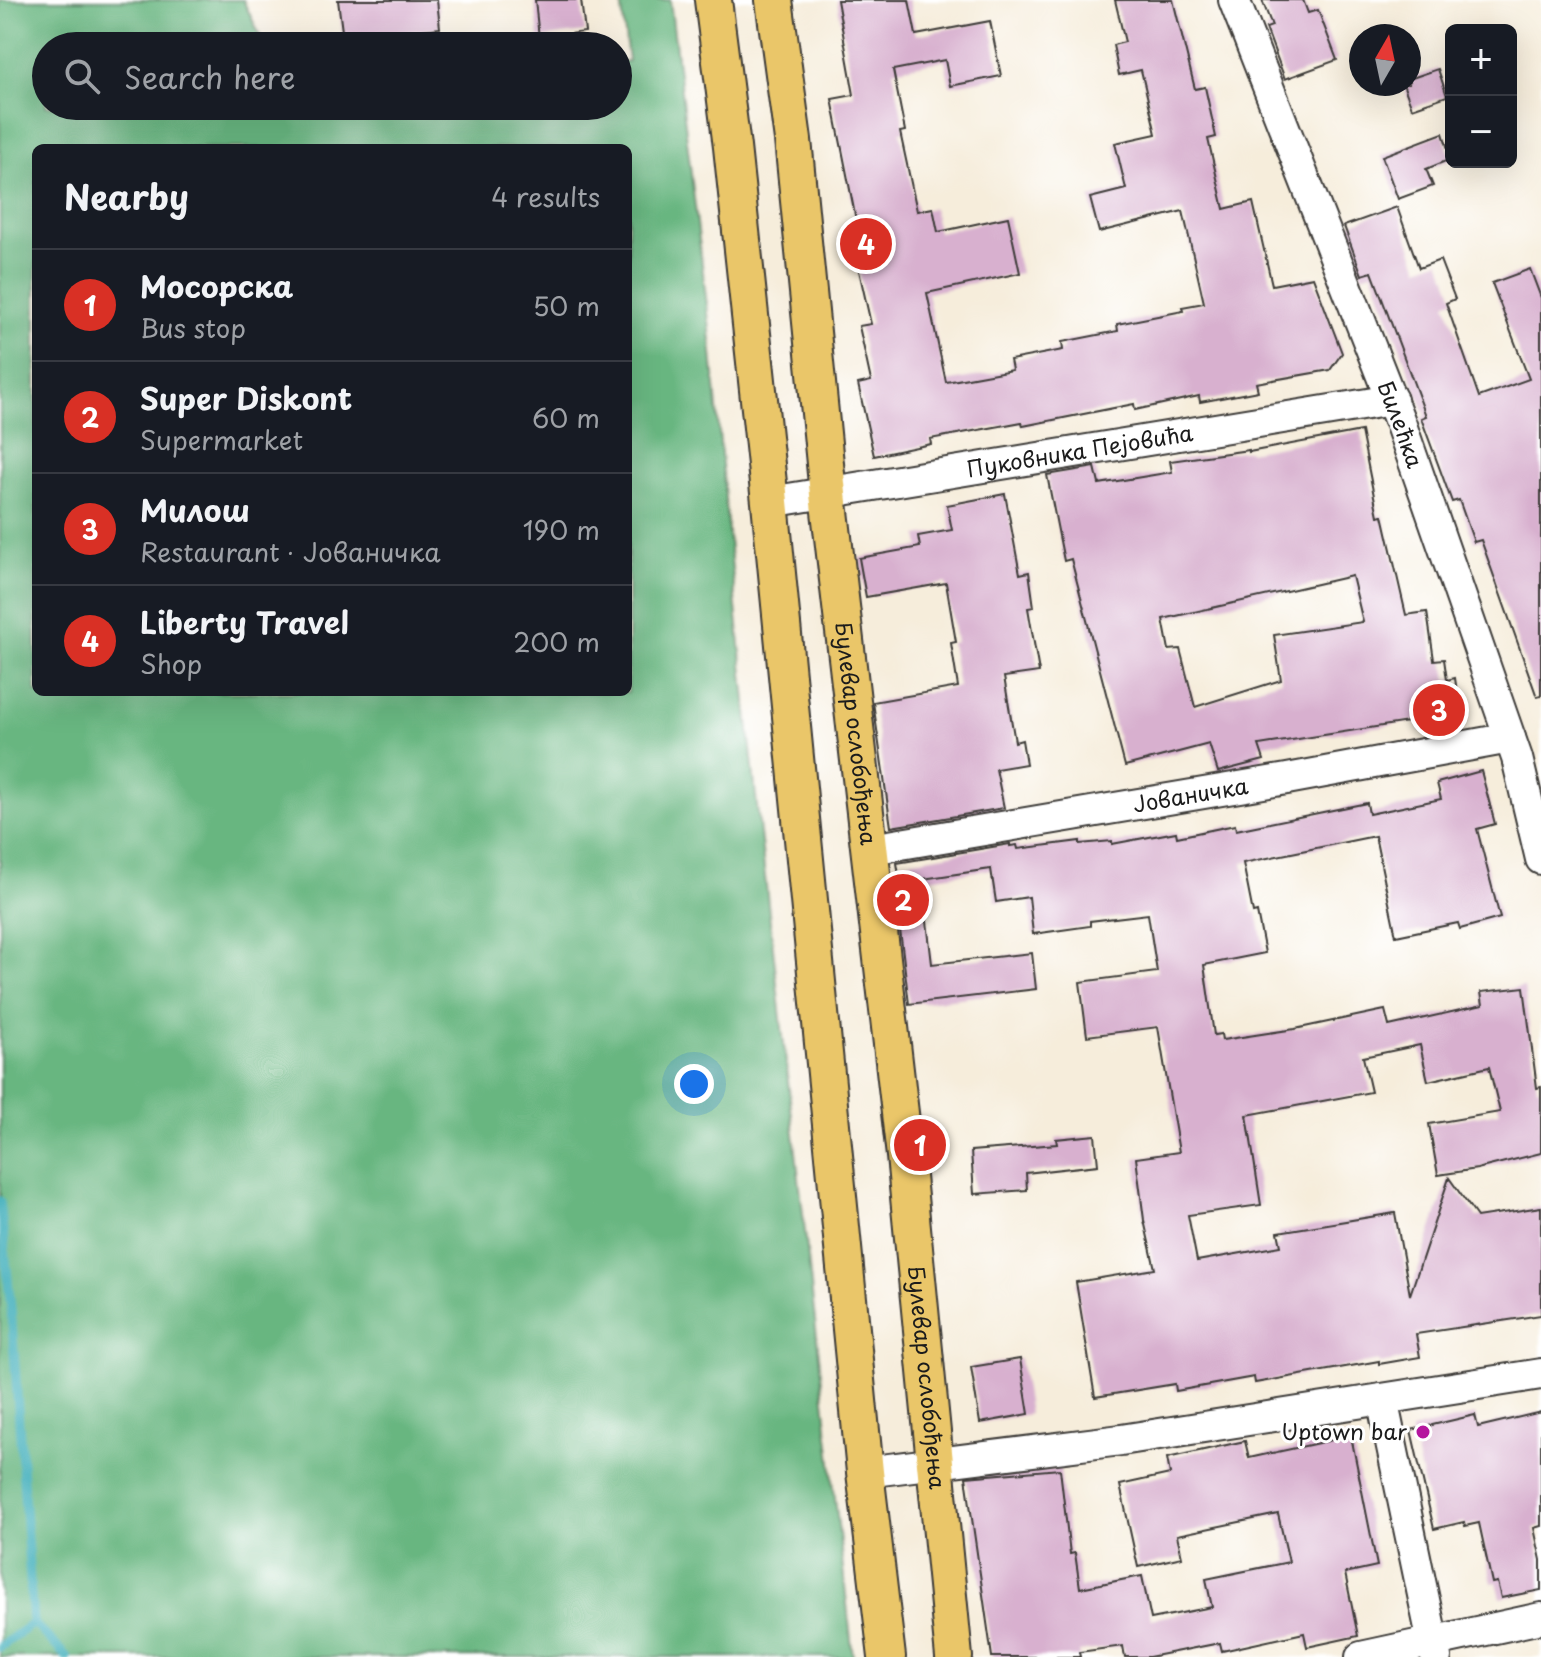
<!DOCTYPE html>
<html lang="en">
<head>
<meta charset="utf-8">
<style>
  body { margin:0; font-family:"Playpen Sans",sans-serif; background:#20242c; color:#f1f3f6 }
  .controls { position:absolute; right:24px; top:24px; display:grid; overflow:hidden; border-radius:12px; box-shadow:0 8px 32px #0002 }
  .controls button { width:72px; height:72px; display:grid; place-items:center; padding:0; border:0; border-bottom:2px solid #363941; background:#171b24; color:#f1f3f6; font:40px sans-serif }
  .compass { position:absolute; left:1349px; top:24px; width:72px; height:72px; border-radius:50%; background:#171b24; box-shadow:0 8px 32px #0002; rotate:9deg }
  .you { position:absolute; left:694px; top:1084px; width:28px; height:28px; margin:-20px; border:6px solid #fff; border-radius:50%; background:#1a73e8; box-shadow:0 0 0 12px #1a73e833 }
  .badge { display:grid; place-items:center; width:52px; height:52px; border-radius:50%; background:#d93025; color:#fff; font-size:26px; font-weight:700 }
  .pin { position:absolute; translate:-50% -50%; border:4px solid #fff; box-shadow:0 2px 8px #0006 }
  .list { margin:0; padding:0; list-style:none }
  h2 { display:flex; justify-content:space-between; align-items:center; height:104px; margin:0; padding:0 32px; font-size:34px }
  h2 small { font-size:26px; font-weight:400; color:#9ea1a6 }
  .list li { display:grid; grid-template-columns:52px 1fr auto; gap:24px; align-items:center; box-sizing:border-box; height:112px; padding:0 32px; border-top:2px solid #363941 }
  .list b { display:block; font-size:30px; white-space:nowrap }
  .list p { margin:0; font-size:26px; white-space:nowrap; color:#9ea1a6 }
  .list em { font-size:26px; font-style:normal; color:#9ea1a6 }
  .icon { flex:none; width:44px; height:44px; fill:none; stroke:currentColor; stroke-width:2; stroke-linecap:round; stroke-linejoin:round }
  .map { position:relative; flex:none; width:1541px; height:1657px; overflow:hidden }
  .search { position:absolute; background:#171b24; box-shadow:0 8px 32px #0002; left:32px; top:32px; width:600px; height:88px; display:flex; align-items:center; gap:20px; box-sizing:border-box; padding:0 28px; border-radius:44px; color:#9ea1a6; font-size:30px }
  .panel { position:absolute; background:#171b24; box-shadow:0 8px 32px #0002; left:32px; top:144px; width:600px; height:552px; border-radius:12px }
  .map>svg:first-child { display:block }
  .forest { fill:#67b680; stroke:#42694e; stroke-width:2; fill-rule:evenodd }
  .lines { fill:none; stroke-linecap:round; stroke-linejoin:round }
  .stream { stroke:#3dadba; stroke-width:9 }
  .building { fill:#d8b0cf; fill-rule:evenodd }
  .minor-casing { stroke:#3d3b39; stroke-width:34 }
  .major-casing { stroke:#3d3b39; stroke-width:40 }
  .minor { stroke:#fff; stroke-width:30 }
  .major { stroke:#eac669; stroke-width:36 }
  .poi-dot { fill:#b5179e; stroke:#fff; stroke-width:3 }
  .labels { text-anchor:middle; stroke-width:6; stroke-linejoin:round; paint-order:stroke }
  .street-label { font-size:22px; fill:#1c1c1c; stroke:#fff }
  .poi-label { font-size:22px; fill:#1c1c1c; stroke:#fff; text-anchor:end }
</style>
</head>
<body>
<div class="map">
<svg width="1541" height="1657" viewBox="0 0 1541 1657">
  <rect width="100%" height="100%" fill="#fff"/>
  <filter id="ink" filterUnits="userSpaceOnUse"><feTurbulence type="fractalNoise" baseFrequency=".0125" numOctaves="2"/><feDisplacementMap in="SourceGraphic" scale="16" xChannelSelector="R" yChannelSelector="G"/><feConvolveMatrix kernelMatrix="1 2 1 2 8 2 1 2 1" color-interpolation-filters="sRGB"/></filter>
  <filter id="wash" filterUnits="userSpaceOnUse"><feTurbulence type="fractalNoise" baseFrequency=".006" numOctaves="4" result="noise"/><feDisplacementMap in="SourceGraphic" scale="32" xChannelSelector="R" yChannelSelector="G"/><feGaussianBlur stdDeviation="1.8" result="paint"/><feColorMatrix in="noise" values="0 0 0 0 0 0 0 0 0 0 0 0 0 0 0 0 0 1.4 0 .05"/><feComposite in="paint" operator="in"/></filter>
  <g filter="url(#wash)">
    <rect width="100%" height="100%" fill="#f6eddb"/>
    <path class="forest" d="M 0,0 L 243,0 L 265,46 L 46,46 L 46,106 L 618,106 L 618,63 L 628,61 L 621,0 L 670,0 L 710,330 L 727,521 L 757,806 L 853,1657 L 0,1657 ZM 36,148 L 628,148 L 628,692 L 36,692 Z"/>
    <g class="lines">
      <g class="stream">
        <polyline points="0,1201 11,1308 33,1623 67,1657"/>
        <polyline points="0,1647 33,1623"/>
      </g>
    </g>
    <g id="blocks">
      <g class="building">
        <polygon points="338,0 437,0 440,28 343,39"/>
        <polygon points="535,0 581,0 585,32 539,38"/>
        <polygon points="837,0 909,0 916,35 990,21 1001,76 950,86 945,60 893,70 905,131 900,132 917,211 933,208 938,232 1008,217 1020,273 927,293 946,382 1012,370 1010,360 1063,350 1062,342 1118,331 1117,324 1183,311 1182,307 1204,303 1183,211 1099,232 1090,198 1126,189 1115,143 1156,134 1141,70 1119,75 1113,45 1125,42 1115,0 1173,0 1195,89 1205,87 1216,137 1208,139 1224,209 1253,202 1272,285 1313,277 1342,353 1330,370 1256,383 1258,391 1200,402 1199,396 1135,410 1134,404 1023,426 1022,422 930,439 931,444 874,456 858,384 871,381 859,326 871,324 849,226 857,225 832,99 854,95"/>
        <polygon points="1262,0 1303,0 1308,13 1318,10 1337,60 1285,79 1266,28 1272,26"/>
        <polygon points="1438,69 1447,96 1412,108 1403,84 1409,84 1409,79"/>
        <polygon points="1443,133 1451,159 1426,169 1433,186 1398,199 1382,156"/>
        <polygon points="1397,207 1419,268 1440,260 1455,299 1446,303 1479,397 1529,379 1492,283 1530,269 1541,298 1541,696 1537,697 1481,540 1474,542 1459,500 1452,502 1421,418 1426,416 1372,272 1362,275 1344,226"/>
        <path d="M 1361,431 L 1378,516 L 1383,515 L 1406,615 L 1427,612 L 1434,660 L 1444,659 L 1447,680 L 1455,678 L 1460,714 L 1259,745 L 1264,760 L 1218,772 L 1209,744 L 1125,766 L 1071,559 L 1064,561 L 1047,475 L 1095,467 L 1099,484 L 1172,472 L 1170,461 L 1249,450 L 1249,452 ZM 1352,576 L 1363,622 L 1274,635 L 1281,680 L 1195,707 L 1180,649 L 1169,650 L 1163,619 Z"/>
        <polygon points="1005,494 1020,574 1029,572 1034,607 1028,608 1039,672 1004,677 1015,742 1022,740 1026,764 996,769 1004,808 891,827 873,702 958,687 951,643 956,642 946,583 866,597 859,558 920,547 918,536 952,530 947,505"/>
        <polygon points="1481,771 1495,824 1477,829 1500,918 1460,929 1458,923 1396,936 1375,836 1243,863 1253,913 1257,912 1265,953 1204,965 1214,1035 1221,1034 1222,1040 1295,1029 1385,1010 1389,1026 1483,1005 1481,992 1524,987 1537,1088 1541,1087 1541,1153 1477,1169 1438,1175 1429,1124 1500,1112 1489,1067 1428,1081 1420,1045 1363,1057 1371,1092 1247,1115 1261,1205 1188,1215 1197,1261 1281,1246 1278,1232 1395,1213 1410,1295 1449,1178 1477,1217 1541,1207 1541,1315 1416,1334 1420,1357 1379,1364 1379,1361 1255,1383 1254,1377 1176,1391 1175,1384 1095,1397 1076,1282 1155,1269 1144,1220 1136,1158 1179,1152 1158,1027 1087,1036 1080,982 1157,972 1148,914 1090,921 1090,926 1033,934 1029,897 996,902 991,869 922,879 932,964 1032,953 1036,989 909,1004 895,888 901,887 897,863 1010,844 1010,846 1017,845 1018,849 1080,841 1080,844 1112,841 1112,844 1176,832 1177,837 1235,825 1236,830 1367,803 1369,814 1441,799 1437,783"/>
        <polygon points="1095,1135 1098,1165 1026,1173 1027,1190 974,1194 971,1151 1057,1144 1056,1139"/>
        <polygon points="1020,1359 1029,1414 980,1423 971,1367"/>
        <polygon points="1541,1412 1541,1526 1534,1528 1541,1560 1541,1590 1501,1598 1497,1582 1492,1583 1479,1523 1465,1526 1464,1522 1434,1529 1411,1430 1475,1415 1478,1427"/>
        <polygon points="1351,1436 1377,1566 1345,1573 1358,1636 1307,1647 1304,1633 1222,1651 1220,1643 1149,1657 1125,1657 1123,1646 1079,1652 1080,1657 992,1657 966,1477 1060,1469 1070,1554 1075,1553 1080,1588 1142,1576 1151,1619 1212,1607 1206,1579 1289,1562 1278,1514 1177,1535 1182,1557 1138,1567 1120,1485 1170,1474 1167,1458 1245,1441 1249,1458"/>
      </g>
    </g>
  </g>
  <g filter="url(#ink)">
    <use href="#blocks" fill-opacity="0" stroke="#3d3b39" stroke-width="2"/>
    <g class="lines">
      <g class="minor-casing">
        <g id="minor">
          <path id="s1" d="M 1234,0 L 1400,422 L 1517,758 L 1541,859"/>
          <path id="s2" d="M 770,502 L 1392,400"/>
          <path id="s3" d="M 871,849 L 1287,779 L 1510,738"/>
          <polyline points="1382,1399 1436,1657"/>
          <polyline points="865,1472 1121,1440 1541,1374"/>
          <polyline points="1361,1657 1541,1618"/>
        </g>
      </g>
      <g class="major-casing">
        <g id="major">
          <polyline points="713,0 732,147 770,502 865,1472 887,1657"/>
          <path id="s4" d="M 774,0 L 793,140 L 828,494 L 905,1156 L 954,1657"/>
        </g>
      </g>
      <use href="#minor" class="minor"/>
      <use href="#major" class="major"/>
    </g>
  </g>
  <circle class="poi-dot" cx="1423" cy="1432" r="8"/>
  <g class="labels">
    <g class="street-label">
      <text dy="8" stroke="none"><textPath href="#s1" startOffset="456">Билећка</textPath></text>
      <text dy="8" stroke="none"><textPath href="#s2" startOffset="314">Пуковника Пејовића</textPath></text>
      <text dy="8" stroke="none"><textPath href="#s4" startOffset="738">Булевар ослобођења</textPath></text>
      <text dy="8" stroke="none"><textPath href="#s3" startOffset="324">Јованичка</textPath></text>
      <text dy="8" stroke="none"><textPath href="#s4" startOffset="1386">Булевар ослобођења</textPath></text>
    </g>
    <g class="poi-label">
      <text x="1407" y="1440">Uptown bar</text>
    </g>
  </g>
</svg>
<div class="controls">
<button>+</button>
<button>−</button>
</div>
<svg class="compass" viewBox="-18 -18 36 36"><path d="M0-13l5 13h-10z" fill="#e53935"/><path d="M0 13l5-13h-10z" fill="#9ea1a6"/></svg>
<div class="you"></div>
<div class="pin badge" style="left:920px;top:1145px">1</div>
<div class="pin badge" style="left:903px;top:900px">2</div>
<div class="pin badge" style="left:1439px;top:710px">3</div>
<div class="pin badge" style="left:866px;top:244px">4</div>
<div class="search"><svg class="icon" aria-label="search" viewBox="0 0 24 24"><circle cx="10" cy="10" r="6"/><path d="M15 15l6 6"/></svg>Search here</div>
<section class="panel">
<h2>Nearby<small>4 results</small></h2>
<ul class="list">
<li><span class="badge">1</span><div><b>Мосорска</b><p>Bus stop</p></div><em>50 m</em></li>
<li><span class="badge">2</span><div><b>Super Diskont</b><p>Supermarket</p></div><em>60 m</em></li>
<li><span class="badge">3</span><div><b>Милош</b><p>Restaurant · Јованичка</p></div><em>190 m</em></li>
<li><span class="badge">4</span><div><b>Liberty Travel</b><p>Shop</p></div><em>200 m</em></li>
</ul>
</section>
</div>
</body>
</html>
